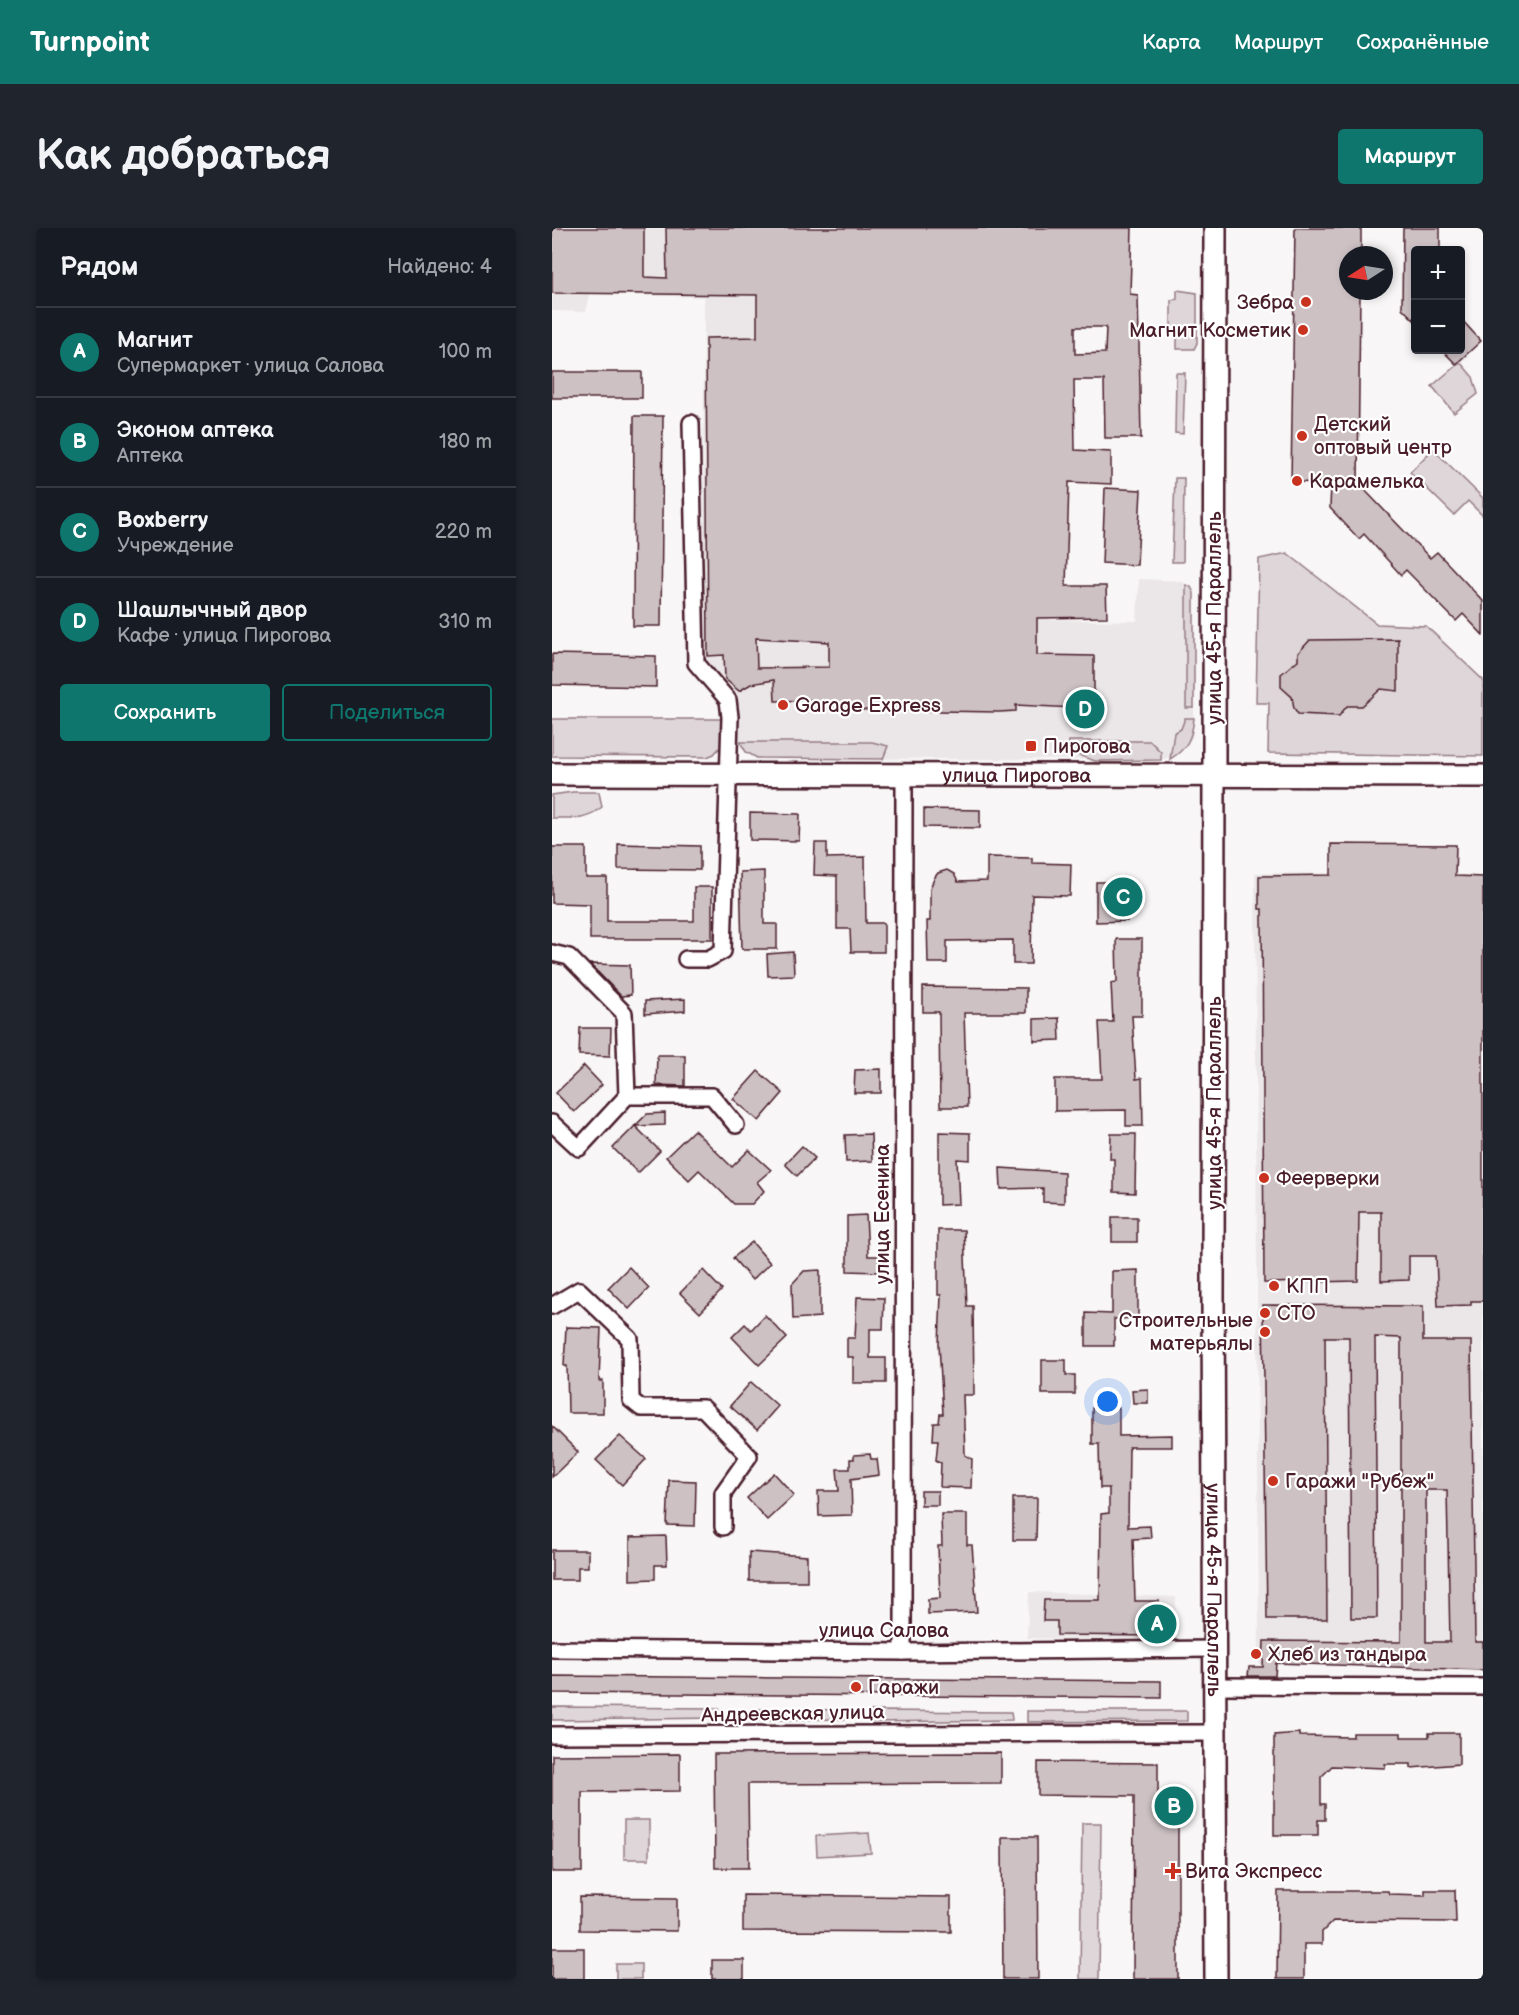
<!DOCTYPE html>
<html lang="ru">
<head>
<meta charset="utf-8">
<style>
  body { margin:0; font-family:"Balsamiq Sans",sans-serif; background:#20242c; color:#f1f3f6 }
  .controls { position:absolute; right:18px; top:18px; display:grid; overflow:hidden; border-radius:6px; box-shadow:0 3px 9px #0003 }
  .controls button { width:54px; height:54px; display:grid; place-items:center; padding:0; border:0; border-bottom:2px solid #363941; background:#171b24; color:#f1f3f6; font:30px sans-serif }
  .compass { position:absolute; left:787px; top:18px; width:54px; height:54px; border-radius:50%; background:#171b24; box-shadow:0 3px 9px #0003; rotate:258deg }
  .you { position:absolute; left:556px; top:1174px; width:21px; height:21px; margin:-15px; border:4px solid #fff; border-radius:50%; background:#1a73e8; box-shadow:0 0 0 9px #1a73e833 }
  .badge { display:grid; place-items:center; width:39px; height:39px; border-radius:50%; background:#0f766e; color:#fff; font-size:20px; font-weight:700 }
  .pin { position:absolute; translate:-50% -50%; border:3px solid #fff; box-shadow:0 2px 6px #0006 }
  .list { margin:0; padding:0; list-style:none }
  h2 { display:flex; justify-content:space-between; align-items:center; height:78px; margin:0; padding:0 24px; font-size:26px }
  h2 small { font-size:20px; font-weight:400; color:#9ea1a6 }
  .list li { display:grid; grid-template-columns:39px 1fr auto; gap:18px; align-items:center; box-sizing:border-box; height:90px; padding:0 24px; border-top:2px solid #363941 }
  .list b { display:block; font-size:22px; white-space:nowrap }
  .list p { margin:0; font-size:20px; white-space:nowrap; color:#9ea1a6 }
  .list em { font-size:20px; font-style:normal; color:#9ea1a6 }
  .actions { display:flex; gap:12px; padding:18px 24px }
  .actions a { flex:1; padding:14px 0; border:2px solid #0f766e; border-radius:6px; text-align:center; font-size:21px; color:#0f766e }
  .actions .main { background:#0f766e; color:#fff }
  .map { position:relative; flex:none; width:931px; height:1751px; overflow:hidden; border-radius:6px }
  header { display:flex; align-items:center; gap:36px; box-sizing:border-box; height:84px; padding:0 30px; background:#0f766e; color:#fff }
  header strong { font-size:28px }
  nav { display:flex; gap:33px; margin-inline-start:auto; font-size:21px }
  .intro { display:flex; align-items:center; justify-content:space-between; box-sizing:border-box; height:144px; padding:0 36px }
  h1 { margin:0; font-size:42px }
  .button { padding:15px 27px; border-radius:6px; background:#0f766e; color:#fff; font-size:21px; font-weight:700 }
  main { display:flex; gap:36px; padding:0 36px }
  aside { flex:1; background:#171b24; border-radius:6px; box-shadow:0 3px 9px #0003 }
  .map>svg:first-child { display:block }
  .built { fill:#ebe6e8 }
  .green { fill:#ded6d9; stroke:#947a82; stroke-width:1.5 }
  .building { fill:#cdc1c4; stroke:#4a1f2b; stroke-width:1.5; fill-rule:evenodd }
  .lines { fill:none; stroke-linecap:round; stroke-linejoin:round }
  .minor-casing { stroke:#4a1f2b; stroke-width:20 }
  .secondary-casing { stroke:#4a1f2b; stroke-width:26 }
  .minor { stroke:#fff; stroke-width:15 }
  .secondary { stroke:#fff; stroke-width:21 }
  .poi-dot { fill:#c8321e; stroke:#fff; stroke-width:2 }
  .labels { text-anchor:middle; stroke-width:4.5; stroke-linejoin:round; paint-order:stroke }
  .poi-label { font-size:20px; fill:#4a1f2b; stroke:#fff; text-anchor:start }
  .street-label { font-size:20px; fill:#4a1f2b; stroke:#fff }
</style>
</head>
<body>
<header>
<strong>Turnpoint</strong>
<nav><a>Карта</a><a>Маршрут</a><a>Сохранённые</a></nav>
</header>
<div class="intro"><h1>Как добраться</h1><a class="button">Маршрут</a></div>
<main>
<aside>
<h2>Рядом<small>Найдено: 4</small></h2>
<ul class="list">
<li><span class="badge">A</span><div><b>Магнит</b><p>Супермаркет · улица Салова</p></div><em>100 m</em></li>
<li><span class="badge">B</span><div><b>Эконом аптека</b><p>Аптека</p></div><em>180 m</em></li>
<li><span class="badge">C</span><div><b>Boxberry</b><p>Учреждение</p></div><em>220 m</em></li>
<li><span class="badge">D</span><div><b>Шашлычный двор</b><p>Кафе · улица Пирогова</p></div><em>310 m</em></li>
</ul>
<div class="actions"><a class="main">Сохранить</a><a>Поделиться</a></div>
</aside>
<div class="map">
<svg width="931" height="1751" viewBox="0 0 931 1751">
  <rect width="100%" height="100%" fill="#f8f6f7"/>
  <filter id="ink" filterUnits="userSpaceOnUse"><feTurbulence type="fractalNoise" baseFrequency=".0167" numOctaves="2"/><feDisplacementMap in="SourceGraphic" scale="12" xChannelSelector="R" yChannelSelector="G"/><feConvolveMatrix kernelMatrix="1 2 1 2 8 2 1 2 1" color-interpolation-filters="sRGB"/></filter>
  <g filter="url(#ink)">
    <g class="built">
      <polygon points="0,0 499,0 495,387 498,392 585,393 587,351 628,353 639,359 642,365 642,490 641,507 635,518 628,525 609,532 205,530 194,524 188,514 181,484 151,437 152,69 37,66 34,84 0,83"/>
      <polygon points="703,645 931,648 931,1442 707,1436"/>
      <polygon points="477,1364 624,1369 623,1413 475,1410"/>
    </g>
    <g class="green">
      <polygon points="625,62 645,65 645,115 642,121 625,121 625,107 619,106 619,72 625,71"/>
      <polygon points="908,134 921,149 926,166 902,185 880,158"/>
      <polygon points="624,145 633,145 631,206 623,205"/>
      <polygon points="881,221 931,270 931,288 916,273 902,287 858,244"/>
      <polygon points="623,250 632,250 631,334 620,334"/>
      <polygon points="735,325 825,396 874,398 931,452 931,528 716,525 717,475 704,475 707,331"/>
      <polygon points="634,357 639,359 642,365 642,480 634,480"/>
      <path d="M 633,490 L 642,490 C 640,510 635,521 618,531 L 622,505 L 629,501 Z"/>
      <polygon points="0,491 169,491 172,515 162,526 155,529 0,528"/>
      <polygon points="517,513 598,513 609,524 609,532 543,533 517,524"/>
      <polygon points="188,514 320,514 336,518 331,531 205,530 194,524"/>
      <path d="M 21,564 L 47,564 L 50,579 C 34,592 20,590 0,590 L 0,567 Z"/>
      <polygon points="0,1479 167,1480 169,1490 0,1492"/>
      <polygon points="201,1481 296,1482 297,1491 200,1492"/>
      <polygon points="319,1483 459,1484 460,1492 319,1494"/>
      <polygon points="475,1483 635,1483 635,1493 475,1494"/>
      <rect x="72" y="1592" width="25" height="39"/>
      <polygon points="530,1595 549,1595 547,1751 528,1751"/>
      <polygon points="317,1605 319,1625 265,1628 264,1608"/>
      <rect x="64" y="1736" width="25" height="15"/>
    </g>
    <g class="building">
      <path d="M 0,0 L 92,0 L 92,49 L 115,50 L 114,0 L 580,0 L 578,66 L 586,67 L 589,210 L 553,210 L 552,152 L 522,152 L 523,222 L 559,224 L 559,256 L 517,254 L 514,358 L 554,358 L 555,389 L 485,390 L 485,427 L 542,428 L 542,481 L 464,477 L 464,483 L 447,484 L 264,481 L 264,472 L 223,473 L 222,452 L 199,456 L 187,463 L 173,451 L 172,427 L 156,428 L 154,110 L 205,109 L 205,67 L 0,65 ZM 523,99 L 554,99 L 553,125 L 523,126 ZM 204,410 L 277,414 L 277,439 L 205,440 Z"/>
      <polygon points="743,0 809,0 809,27 796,27 796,63 808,63 806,255 878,330 885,324 931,373 931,407 911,386 904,393 854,342 849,347 812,306 807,311 778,280 779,255 739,254"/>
      <polygon points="851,0 888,0 888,22 864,22 864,94 850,80"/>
      <polygon points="909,91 929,113 904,136 890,122 909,122"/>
      <rect x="0" y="144" width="90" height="26"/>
      <polygon points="82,188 111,188 109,398 81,398"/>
      <polygon points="553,260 589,262 585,337 550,335"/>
      <polygon points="846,411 846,463 829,461 810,478 795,478 787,488 746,486 742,480 740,469 729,459 729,446 746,432 746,425 758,412"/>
      <polygon points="0,426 104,428 104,459 0,457"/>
      <polygon points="372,581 428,582 428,600 372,599"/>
      <polygon points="198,585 248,586 247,613 198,612"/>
      <polygon points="263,615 275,615 275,630 313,629 314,695 332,695 332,724 299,724 298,701 285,701 285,648 262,647"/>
      <polygon points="66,616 148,618 148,642 66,641"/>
      <polygon points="779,616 904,617 903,648 931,649 931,1073 919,1073 919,1077 886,1078 884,1028 857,1028 857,1052 829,1053 829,984 807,984 806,1053 712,1055 710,681 707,681 707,648 779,647"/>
      <polygon points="0,619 34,619 34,650 55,650 55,693 142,693 142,659 160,659 160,711 38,711 38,676 0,675"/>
      <polygon points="435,629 480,630 480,635 519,636 518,668 480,667 479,736 461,736 461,712 395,713 395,735 376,735 375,693 378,693 378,660 383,649 386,645 395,642 402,646 406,654 435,653"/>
      <polygon points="212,643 212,696 225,696 225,721 190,721 188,644"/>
      <polygon points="544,654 574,654 575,693 544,694"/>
      <polygon points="564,711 590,711 590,788 580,788 584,851 590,850 591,898 574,898 574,882 503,883 503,851 550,851 547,794 561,794 559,755 565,754"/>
      <polygon points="241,724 242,747 216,748 215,726"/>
      <polygon points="38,736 78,737 79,767 69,768"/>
      <polygon points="371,759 474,760 474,785 412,785 415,879 388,879 387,784 371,784"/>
      <polygon points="133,771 133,783 93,786 93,773"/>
      <polygon points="507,790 508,812 482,813 482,791"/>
      <polygon points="28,800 59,800 58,828 27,827"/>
      <polygon points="105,827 133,827 133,858 104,857"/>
      <polygon points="32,838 50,857 22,884 4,865"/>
      <polygon points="329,841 329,865 302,865 303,842"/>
      <polygon points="206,843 231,865 207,893 181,871"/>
      <polygon points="113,885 113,897 83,898 108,923 86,945 61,920 95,886"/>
      <polygon points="142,902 180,939 197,922 219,942 205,954 212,963 200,976 182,976 147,942 137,952 114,929"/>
      <polygon points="387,904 418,905 418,932 405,931 407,976 387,977"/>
      <polygon points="319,906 320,933 294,934 293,907"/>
      <polygon points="559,906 584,906 583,965 562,964 562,931 558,931"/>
      <polygon points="250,918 263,930 245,948 233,936"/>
      <polygon points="448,940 512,944 512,975 491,974 491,960 449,961"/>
      <polygon points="314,987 316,1028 327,1028 327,1044 295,1043 295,988"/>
      <rect x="560" y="989" width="25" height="25"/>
      <polygon points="386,1002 412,1002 415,1078 421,1078 422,1167 411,1167 413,1227 420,1231 419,1260 388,1259 389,1235 384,1232 386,1212 381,1212 382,1195 387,1195 388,1186 391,1186 387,1116 389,1067 386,1067"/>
      <polygon points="200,1014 218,1035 200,1052 181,1030"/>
      <polygon points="77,1039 97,1060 77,1081 56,1060"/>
      <polygon points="151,1042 170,1062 148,1085 128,1065"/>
      <polygon points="268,1042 268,1089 241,1091 240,1056 252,1043"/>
      <polygon points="586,1042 586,1090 562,1091 562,1118 534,1118 534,1085 560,1086 560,1043"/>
      <polygon points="305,1069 332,1070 331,1101 318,1101 318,1130 334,1130 334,1155 301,1155 301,1129 295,1129 295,1110 303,1110"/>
      <path d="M 711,1077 L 871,1078 L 871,1113 L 919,1113 L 923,1414 L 931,1414 L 931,1442 L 724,1435 L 723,1448 L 696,1448 L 697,1439 L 711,1439 L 712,1413 L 849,1414 L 849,1110 L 823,1109 L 825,1390 L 799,1390 L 797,1109 L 773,1109 L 775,1391 L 715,1391 ZM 874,1262 L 895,1262 L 898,1414 L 874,1414 Z"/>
      <polygon points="213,1087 235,1110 207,1137 180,1109 193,1096 199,1102"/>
      <polygon points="14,1099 49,1100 47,1153 51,1153 51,1185 16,1185 15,1138 12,1138"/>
      <polygon points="490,1132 514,1132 514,1147 523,1147 523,1166 490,1166"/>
      <polygon points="199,1154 226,1178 205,1202 178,1178"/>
      <polygon points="596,1161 596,1175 581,1175 580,1162"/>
      <polygon points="540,1180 567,1180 567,1208 620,1207 620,1219 577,1219 576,1299 598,1298 599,1310 581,1311 583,1373 607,1373 606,1408 505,1407 505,1393 491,1393 492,1372 548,1372 549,1286 557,1285 557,1260 548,1260 547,1216 540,1216"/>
      <polygon points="0,1198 26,1224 0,1249"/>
      <polygon points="68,1208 94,1231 70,1257 44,1232"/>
      <polygon points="318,1226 319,1231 325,1231 327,1247 299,1251 300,1287 267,1288 266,1263 287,1263 285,1241 298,1241 298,1231 302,1231 302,1227"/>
      <polygon points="222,1245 242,1267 215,1292 195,1270"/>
      <polygon points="117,1252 144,1253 143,1298 115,1297"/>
      <rect x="369" y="1263" width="17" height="14"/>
      <polygon points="461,1270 485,1270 484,1312 461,1312"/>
      <polygon points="389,1286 415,1286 415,1317 420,1317 425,1384 376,1386 376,1371 388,1370 386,1318 390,1318"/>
      <polygon points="114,1308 115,1337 103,1337 103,1351 78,1352 78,1309"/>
      <polygon points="0,1322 36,1322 36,1339 26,1339 26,1352 0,1352"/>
      <polygon points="197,1324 255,1328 255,1353 197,1353"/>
      <polygon points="0,1448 609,1453 609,1470 0,1465"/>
      <polygon points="747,1505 747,1508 801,1509 801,1505 849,1505 849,1509 877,1509 877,1505 907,1505 907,1536 859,1540 859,1536 833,1536 833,1540 780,1538 769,1549 769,1576 773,1576 773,1592 766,1592 766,1607 722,1607 722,1507"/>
      <polygon points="449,1525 449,1555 196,1556 197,1640 163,1640 162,1526"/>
      <polygon points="128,1526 128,1563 30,1564 30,1644 0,1644 0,1527"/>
      <polygon points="486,1534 606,1535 606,1570 626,1570 626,1751 581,1751 582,1568 486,1567"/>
      <polygon points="450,1609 485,1609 486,1751 451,1751"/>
      <polygon points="873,1662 903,1662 904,1694 781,1693 770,1704 770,1716 752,1716 752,1751 725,1751 726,1663 836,1663 837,1666 873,1667"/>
      <polygon points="191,1667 399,1669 399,1704 191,1703"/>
      <polygon points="28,1669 125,1670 125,1703 28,1702"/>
      <rect x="0" y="1720" width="32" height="31"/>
      <rect x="160" y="1732" width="32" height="19"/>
    </g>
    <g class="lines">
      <g class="minor-casing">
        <g id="minor">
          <polyline points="0,725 17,729 72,785 75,868"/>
          <polyline points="134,731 156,731 171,723 178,489 176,472 144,435 139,195"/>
          <polyline points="0,895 27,920 75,868 160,868 184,897"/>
          <polyline points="0,1078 27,1062 78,1111 79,1172 89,1180 151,1180 197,1228 171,1265 171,1299"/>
          <polyline points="0,1421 351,1424 663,1421"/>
          <polyline points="351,1424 352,548"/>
          <polyline points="663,1458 931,1459"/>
          <polyline points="0,1507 662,1505"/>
        </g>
      </g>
      <g class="secondary-casing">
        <g id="secondary">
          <path id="s1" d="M 663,0 L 661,1069 L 664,1751"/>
          <path id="s2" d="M 0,546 L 931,548"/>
        </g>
      </g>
      <use href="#minor" class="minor"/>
      <use href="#secondary" class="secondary"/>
    </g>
  </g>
  <g class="poi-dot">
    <circle cx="754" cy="74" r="6"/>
    <circle cx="751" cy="102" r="6"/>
    <circle cx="750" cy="208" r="6"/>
    <circle cx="745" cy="253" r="6"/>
    <circle cx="231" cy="477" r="6"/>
    <rect x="473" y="512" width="12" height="12" rx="3"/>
    <circle cx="712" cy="950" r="6"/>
    <circle cx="722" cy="1058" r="6"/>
    <circle cx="713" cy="1085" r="6"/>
    <circle cx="713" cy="1104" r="6"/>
    <circle cx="721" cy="1253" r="6"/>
    <circle cx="704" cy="1426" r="6"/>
    <circle cx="304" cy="1459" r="6"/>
    <path d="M618 1634h6v6h6v6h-6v6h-6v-6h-6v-6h6z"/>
  </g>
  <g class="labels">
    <g class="poi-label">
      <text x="742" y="81" text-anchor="end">Зебра</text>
      <text x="739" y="109" text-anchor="end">Магнит Косметик</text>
      <text x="762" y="203">Детский<tspan x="762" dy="23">оптовый центр</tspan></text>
      <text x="757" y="260">Карамелька</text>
      <text x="243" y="484">Garage Express</text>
      <text x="491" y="525">Пирогова</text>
      <text x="724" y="957">Феерверки</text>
      <text x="734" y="1065">КПП</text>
      <text x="725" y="1092">СТО</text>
      <text x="701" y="1099" text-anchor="end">Строительные<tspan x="701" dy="23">матерьялы</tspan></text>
      <text x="733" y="1260">Гаражи "Рубеж"</text>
      <text x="716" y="1433">Хлеб из тандыра</text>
      <text x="316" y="1466">Гаражи</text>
      <text x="633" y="1650">Вита Экспресс</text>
    </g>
    <g class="street-label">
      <text transform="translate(662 390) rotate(-90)" y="7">улица 45-я Параллель</text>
      <text dy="7" stroke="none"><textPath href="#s2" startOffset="465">улица Пирогова</textPath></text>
      <text transform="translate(662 875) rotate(-90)" y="7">улица 45-я Параллель</text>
      <text transform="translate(330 986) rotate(-90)" y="7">улица Есенина</text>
      <text dy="7" stroke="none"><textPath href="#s1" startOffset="1362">улица 45-я Параллель</textPath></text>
      <text x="332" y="1409">улица Салова</text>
      <text transform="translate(241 1485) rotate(-1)" y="7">Андреевская улица</text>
    </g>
  </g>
</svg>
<div class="controls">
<button>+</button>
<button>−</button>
</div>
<svg class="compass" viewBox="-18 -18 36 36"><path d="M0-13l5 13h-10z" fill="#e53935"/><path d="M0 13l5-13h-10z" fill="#9ea1a6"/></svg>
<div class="you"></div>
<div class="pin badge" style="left:605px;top:1396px">A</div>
<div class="pin badge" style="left:622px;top:1578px">B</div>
<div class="pin badge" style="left:571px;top:669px">C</div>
<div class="pin badge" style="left:533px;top:481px">D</div>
</div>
</main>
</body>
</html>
